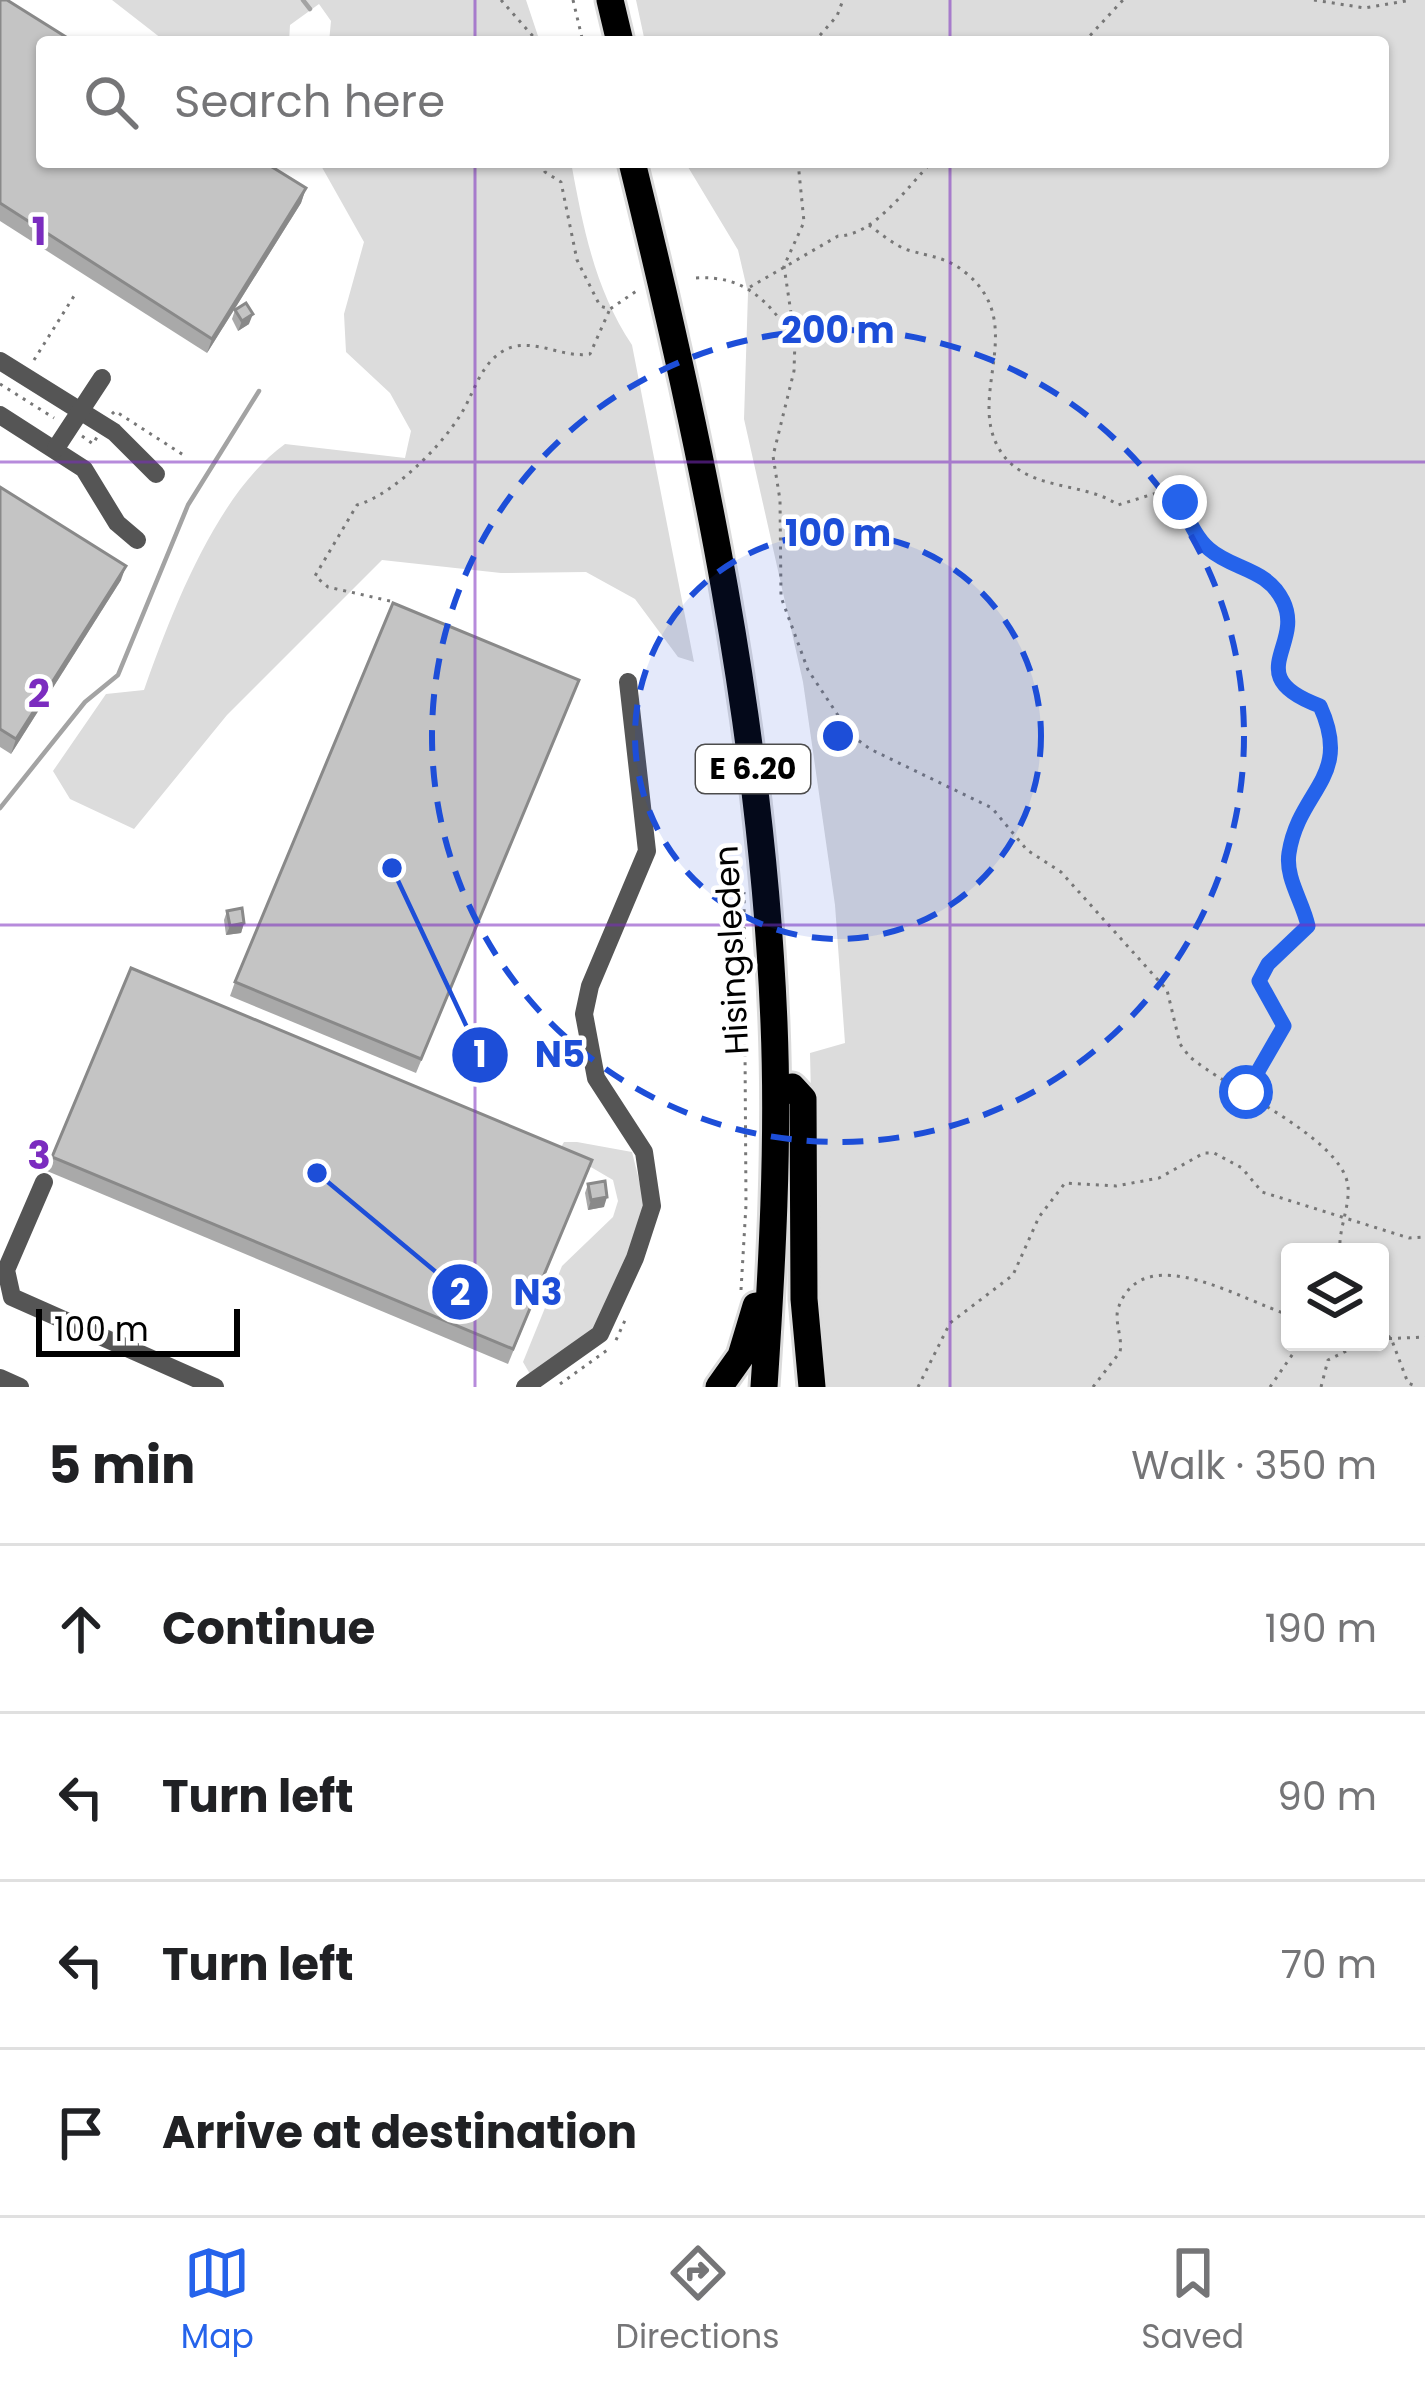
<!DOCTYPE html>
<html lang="en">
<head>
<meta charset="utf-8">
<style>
  body { margin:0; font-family:Poppins,sans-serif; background:#f6f6f6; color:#202124 }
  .controls { position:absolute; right:36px; bottom:36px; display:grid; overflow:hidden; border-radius:12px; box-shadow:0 3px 9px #0004 }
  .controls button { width:108px; height:108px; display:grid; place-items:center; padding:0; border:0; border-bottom:3px solid #e0e0e0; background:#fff; color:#202124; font:60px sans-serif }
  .scale { position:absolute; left:36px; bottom:30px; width:204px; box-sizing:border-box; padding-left:12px; border:6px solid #000; border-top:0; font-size:33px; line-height:42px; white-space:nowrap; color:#000; -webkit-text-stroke:9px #fff; paint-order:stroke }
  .stop { position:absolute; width:36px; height:36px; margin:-27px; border:9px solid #2563eb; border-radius:50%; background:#fff }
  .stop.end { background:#2563eb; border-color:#fff; box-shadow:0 3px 12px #0008 }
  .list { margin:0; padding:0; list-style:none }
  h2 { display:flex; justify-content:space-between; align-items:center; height:156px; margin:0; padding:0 48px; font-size:51px }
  h2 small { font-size:39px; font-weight:400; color:#757577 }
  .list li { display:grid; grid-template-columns:78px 1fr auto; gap:36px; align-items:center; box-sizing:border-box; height:168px; padding:0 48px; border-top:3px solid #e0e0e0 }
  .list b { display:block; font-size:45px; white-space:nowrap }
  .list em { font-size:39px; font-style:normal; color:#757577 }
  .icon { flex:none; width:66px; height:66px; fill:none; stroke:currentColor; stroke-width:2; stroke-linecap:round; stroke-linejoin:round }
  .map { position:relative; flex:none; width:1425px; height:1387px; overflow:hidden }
  .search { position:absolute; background:#fff; box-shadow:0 3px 9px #0004; left:36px; right:36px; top:36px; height:132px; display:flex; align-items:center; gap:30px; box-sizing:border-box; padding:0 42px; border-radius:12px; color:#757577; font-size:45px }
  .sheet { height:828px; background:#fff }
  nav { display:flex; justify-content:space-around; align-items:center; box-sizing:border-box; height:168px; border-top:3px solid #e0e0e0; background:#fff; font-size:33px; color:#757577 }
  nav a { display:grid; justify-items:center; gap:6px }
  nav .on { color:#2563eb }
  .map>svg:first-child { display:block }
  .green { fill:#dcdcdc; fill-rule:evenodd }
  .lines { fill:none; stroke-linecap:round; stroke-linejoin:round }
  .stream { stroke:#a3a3a3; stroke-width:4.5 }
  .highway-casing { stroke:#dbdbdb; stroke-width:33 }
  .path { stroke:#777; stroke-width:3; stroke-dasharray:3 6; stroke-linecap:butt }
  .minor { stroke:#555; stroke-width:18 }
  .highway { stroke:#000; stroke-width:27 }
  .wall { fill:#a9a9a9 }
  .shaded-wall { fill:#898989 }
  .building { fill:#c4c4c4; stroke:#898989; stroke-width:3 }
  .route { stroke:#2563eb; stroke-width:15 }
  .grid { fill:none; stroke:#7b2cbf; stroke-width:3; stroke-opacity:0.55 }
  .ring { fill:none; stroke:#1d4ed8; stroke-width:6; stroke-dasharray:21 15 }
  .labels { text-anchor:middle; stroke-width:9; stroke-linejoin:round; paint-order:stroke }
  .shield { fill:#fff; stroke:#4c4c4c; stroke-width:3 }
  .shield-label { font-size:30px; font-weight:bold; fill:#000 }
  .street-label { font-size:33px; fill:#000; stroke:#fff }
  .grid-label { font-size:39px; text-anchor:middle; font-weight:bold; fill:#7b2cbf; stroke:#fff; stroke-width:9; stroke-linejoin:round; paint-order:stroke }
  .centre { fill:#1d4ed8; stroke:#fff; stroke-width:6 }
  .ring-label { font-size:36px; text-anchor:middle; font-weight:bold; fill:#1d4ed8; stroke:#fff; stroke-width:9; stroke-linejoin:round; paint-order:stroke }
  .leader { fill:none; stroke:#1d4ed8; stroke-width:4.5 }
  .callout-dot { fill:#1d4ed8; stroke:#fff; stroke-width:4.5 }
  .mark-label { font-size:36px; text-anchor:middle; font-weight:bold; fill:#fff }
  .callout-label { font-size:36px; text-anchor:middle; font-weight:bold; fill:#1d4ed8; stroke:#fff; stroke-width:9; stroke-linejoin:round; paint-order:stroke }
</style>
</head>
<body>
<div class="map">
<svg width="1425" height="1387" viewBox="0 0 1425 1387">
  <rect width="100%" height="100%" fill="#fff"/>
  <g class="green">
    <polygon points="112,0 526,0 540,42 329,42 331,21 319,4 290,25 289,42 166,42"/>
    <path d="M 636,0 L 1425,0 L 1425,1387 L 818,1387 L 810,1053 L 845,1043 L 835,905 L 803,682 L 744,419 L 748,293 L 738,250 L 685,162 L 1383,162 L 1383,42 L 645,42 ZM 1290,1252 L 1380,1252 L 1380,1342 L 1290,1342 Z"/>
    <path d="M 319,162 L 571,162 C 583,227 595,290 632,345 L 694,662 L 678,657 L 635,599 L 586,572 L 501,573 L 382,560 L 227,715 L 134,829 L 70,799 L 53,771 L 106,694 L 144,690 C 172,611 217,493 285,444 L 405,458 L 411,431 L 390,393 L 346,352 L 344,314 L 364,242 Z"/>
    <polygon points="577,1142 632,1152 644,1200 638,1231 600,1325 530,1374 523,1362 562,1266 613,1217 618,1201 613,1180 560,1149 564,1142"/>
  </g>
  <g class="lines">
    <g class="stream">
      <polyline points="303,0 310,9"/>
      <polyline points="0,808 85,702 118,675 188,505 259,391"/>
    </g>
    <g class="highway-casing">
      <g id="highway">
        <polyline points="610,0 620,42"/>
        <path d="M 632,162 C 702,446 762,730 774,1023 C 779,1144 772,1266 764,1387"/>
        <polyline points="792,1087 803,1099 804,1299 812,1387"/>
        <polyline points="719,1387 741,1356 756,1306"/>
      </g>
    </g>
    <g class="path">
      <polyline points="501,0 538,42"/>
      <polyline points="573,0 583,42"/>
      <polyline points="1314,0 1365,8 1411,0"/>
      <polyline points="814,42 837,16 843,0"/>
      <polyline points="1084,42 1123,0"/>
      <polyline points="544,162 545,172 561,182 577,260 600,306 610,309 638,290"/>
      <path d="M 869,225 C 880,233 895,246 908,250 C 931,257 947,257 966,273 C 1028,324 968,392 998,447 C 1023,493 1083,480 1118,505 L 1166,490 C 1186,506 1190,532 1209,549 C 1233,570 1267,568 1283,601 C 1305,646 1239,676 1320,706 C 1353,778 1300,789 1289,853 C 1285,878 1303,902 1308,926 L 1268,964 L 1259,981 L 1284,1026 L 1247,1090"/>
      <path d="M 696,278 C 745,275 769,301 795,341 L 794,371 L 773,456 L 780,500 L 781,597 L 808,670 L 851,735 L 870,749 L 992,808 L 1027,850 L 1061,872 L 1167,990 L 1180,1044 L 1189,1056 C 1223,1087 1342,1137 1348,1186 C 1350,1207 1338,1230 1340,1252"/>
      <path d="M 750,287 L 838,236 C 874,236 908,186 932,162"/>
      <polyline points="795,340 784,266 804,222 798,162"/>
      <polyline points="34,360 74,296"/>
      <polyline points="0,384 54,418"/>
      <polyline points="112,414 115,411 185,456"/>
      <polyline points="82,436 93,444 97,437"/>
      <path d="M 390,601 L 328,587 L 315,576 L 357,505 C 396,494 453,436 469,399 C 479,378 489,352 516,346 C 542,342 565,358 590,354 L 610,309"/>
      <polyline points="741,1290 746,1205 744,892"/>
      <polyline points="1380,1331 1391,1338 1408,1383 1418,1387"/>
      <polyline points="1380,1339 1425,1337"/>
      <polyline points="616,1340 627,1316"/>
      <polyline points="560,1384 610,1348"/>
      <polyline points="918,1387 950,1323 1013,1275 1039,1217 1065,1183 1116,1186 1159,1178 1204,1153 1214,1153 1242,1168 1262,1192 1409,1238 1425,1237"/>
      <path d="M 1093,1387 L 1120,1352 C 1123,1337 1113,1320 1119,1306 C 1145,1238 1244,1302 1290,1315"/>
      <polyline points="1270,1387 1301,1342"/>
      <polyline points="1321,1387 1328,1360 1365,1342"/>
    </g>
    <g class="minor">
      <polyline points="0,361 114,432 156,474"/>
      <polyline points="0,415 84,469 117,523 137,540"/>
      <polyline points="56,448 102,378"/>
      <polyline points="44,1182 6,1270 12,1297 215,1387"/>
      <polyline points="0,1378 20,1387"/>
      <polyline points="525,1387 600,1334 635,1258 652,1206 644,1152 596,1078 584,1014 590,986 647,851 628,682"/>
    </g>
    <use href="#highway" class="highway"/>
  </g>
  <g class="wall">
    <polygon points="0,0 306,188 301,203 207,353 0,221"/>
    <polygon points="235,310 249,324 238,331 232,319"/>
    <polygon points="0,487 121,580 11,754 0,747"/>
    <polygon points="574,694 416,1073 230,996 235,982"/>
    <polygon points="227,911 244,923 241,933 226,935 224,920"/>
    <polygon points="52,1157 592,1160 508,1364 47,1171"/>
    <polygon points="588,1184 604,1207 588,1210 585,1193"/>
  </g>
  <g class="shaded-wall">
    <polygon points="306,188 301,203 207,353 212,339"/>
    <polygon points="253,314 249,324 238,331 242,321"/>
    <polygon points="126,566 121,580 11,754 16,739"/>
    <polygon points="244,923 241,933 226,935 230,926"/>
    <polygon points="607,1197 604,1207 588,1210 591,1200"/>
  </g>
  <g class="building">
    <polygon points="0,0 7,0 74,42 42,42 42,162 264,162 306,188 212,339 0,203"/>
    <polygon points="246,303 253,314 242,321 235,310"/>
    <polygon points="0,487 126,566 16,739 0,729"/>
    <polygon points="393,603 579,680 421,1059 235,982"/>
    <polygon points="242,908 244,923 230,926 227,911"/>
    <polygon points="131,968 592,1160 513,1349 52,1157"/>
    <polygon points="605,1181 607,1197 591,1200 588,1184"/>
  </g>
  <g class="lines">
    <path class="route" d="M 1180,502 C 1188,518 1195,537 1209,549 C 1233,570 1267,568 1283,601 C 1305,646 1239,676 1320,706 C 1353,778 1299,789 1289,853 C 1285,878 1303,902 1308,926 L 1268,964 L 1259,981 L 1284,1026 L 1246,1092"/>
  </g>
  <path class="grid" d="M 475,0 L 475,42M 950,0 L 950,42M 475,162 L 475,1387M 950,162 L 950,1387M 0,462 L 1425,462M 0,925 L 1425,925"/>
  <circle cx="838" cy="736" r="203" fill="#1d4ed8" fill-opacity=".12"/>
  <g class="ring">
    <circle cx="838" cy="736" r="203"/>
    <circle cx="838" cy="736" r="406"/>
  </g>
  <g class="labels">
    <rect class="shield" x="696" y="745" width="114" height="48" rx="9"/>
    <g class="shield-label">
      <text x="753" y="779">E 6.20</text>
    </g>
    <g class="street-label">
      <text transform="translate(731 950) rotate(-93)" y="12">Hisingsleden</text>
    </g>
  </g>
  <g class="grid-label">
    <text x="39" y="245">1</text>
    <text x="39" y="707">2</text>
    <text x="39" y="1169">3</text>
  </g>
  <circle cx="838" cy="736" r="18" class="centre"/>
  <g class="ring-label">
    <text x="838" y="343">200 m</text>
    <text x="838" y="546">100 m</text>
  </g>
  <path class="leader" d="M392 868L480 1055M317 1173L460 1292"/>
  <g class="callout-dot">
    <circle cx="392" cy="868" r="12"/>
    <circle cx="317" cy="1173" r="12"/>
    <circle cx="480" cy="1055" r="30"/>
    <circle cx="460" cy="1292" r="30"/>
  </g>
  <g class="mark-label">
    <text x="480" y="1067">1</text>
    <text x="460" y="1305">2</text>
  </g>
  <g class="callout-label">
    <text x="560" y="1067">N5</text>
    <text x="538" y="1305">N3</text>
  </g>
</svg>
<div class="controls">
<button><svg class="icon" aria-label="layers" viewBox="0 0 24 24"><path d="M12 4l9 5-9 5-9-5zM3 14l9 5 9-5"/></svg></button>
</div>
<div class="scale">100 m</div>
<div class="stop" style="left:1246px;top:1092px"></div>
<div class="stop end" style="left:1180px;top:502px"></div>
<div class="search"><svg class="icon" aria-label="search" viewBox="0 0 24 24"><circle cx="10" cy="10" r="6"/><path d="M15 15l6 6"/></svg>Search here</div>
</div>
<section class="sheet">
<h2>5 min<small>Walk · 350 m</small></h2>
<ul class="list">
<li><svg class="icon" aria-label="ahead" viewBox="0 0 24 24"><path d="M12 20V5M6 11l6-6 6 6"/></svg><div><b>Continue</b></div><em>190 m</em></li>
<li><svg class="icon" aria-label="left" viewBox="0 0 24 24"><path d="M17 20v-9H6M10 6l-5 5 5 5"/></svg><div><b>Turn left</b></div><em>90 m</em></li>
<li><svg class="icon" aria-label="left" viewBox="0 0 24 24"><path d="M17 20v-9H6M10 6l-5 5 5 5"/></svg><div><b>Turn left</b></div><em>70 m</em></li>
<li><svg class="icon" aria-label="arrive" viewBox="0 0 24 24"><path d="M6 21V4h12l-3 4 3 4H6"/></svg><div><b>Arrive at destination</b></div></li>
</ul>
</section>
<nav>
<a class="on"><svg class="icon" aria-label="map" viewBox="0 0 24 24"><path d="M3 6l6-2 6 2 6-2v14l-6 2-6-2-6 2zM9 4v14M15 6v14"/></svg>Map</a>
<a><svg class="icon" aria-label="directions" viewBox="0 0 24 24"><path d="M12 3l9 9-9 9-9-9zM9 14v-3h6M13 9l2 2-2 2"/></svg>Directions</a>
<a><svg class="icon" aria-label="saved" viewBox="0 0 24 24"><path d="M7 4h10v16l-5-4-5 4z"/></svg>Saved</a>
</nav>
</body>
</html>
